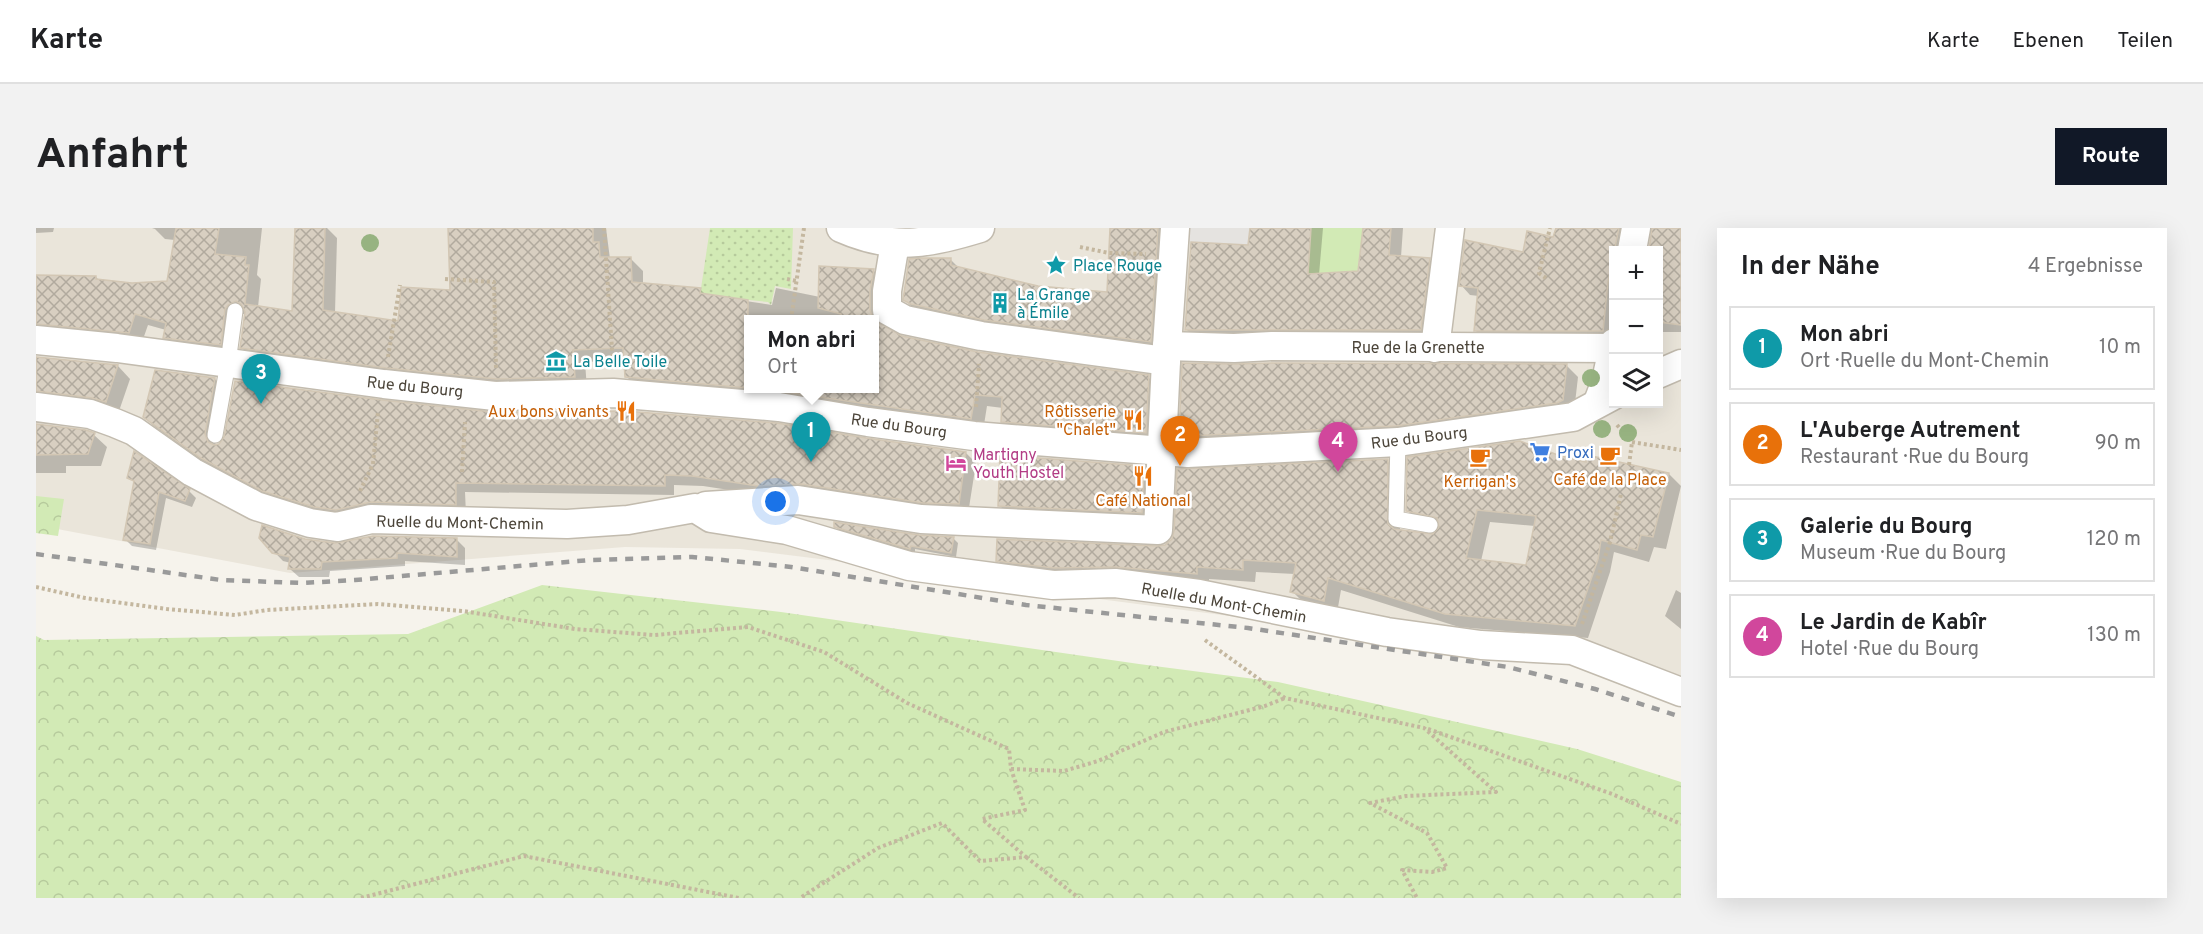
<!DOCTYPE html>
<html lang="de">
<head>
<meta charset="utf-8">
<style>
  body { margin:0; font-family:Overpass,sans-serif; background:#f2f2f2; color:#202124 }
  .controls { position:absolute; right:18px; top:18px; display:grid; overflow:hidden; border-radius:0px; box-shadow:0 6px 24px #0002 }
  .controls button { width:54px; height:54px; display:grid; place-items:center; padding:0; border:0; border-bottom:2px solid #e0e0e0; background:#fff; color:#202124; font:30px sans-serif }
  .you { position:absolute; left:740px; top:274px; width:21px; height:21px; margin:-15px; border:4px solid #fff; border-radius:50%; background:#1a73e8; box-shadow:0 0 0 9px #1a73e833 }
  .badge { display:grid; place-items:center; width:39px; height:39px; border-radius:50%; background:#111827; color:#fff; font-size:20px; font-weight:700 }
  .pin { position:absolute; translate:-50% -50px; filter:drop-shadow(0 2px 3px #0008) }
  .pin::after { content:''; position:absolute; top:32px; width:21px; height:18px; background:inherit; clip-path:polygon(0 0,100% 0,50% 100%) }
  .popup { position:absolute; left:708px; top:87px; width:135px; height:78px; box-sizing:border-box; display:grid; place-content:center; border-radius:0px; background:#fff; filter:drop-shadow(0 2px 4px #0005); font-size:20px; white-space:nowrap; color:#757577 }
  .popup b { font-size:22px; color:#202124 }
  .popup::after { content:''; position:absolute; left:50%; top:100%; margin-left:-12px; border:12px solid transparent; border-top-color:#fff }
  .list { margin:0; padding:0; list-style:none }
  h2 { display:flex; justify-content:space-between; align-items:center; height:78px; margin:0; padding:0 24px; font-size:26px }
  h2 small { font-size:20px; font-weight:400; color:#757577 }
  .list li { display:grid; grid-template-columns:39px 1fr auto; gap:18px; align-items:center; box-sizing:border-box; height:84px; margin:0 12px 12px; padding:0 12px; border:2px solid #e0e0e0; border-radius:0px }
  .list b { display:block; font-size:22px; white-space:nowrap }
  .list p { margin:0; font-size:20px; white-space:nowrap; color:#757577 }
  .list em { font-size:20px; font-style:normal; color:#757577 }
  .icon { flex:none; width:33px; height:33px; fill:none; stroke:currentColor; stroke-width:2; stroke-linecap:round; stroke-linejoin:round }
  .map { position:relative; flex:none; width:1645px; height:670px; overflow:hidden; border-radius:0px }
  header { display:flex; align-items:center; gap:36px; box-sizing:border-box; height:84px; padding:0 30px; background:#fff; border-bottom:2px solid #e0e0e0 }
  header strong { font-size:28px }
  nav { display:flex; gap:33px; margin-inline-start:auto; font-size:21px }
  .intro { display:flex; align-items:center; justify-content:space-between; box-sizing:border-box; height:144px; padding:0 36px }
  h1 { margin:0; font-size:42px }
  .button { padding:15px 27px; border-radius:0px; background:#111827; color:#fff; font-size:21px; font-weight:700 }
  main { display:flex; gap:36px; padding:0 36px }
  aside { flex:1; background:#fff; border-radius:0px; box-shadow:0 6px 24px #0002 }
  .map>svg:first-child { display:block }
  .residential { fill:#eae5da; fill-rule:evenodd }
  .forest { fill:url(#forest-crowns) }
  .park { fill:url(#park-dots) }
  .garden { fill:#d2eab5 }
  .parking { fill:#e5e3e0 }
  .shadow { fill:#0003; fill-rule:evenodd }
  .building { fill:url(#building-cross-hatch); stroke:#d3c7b4; stroke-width:1.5; fill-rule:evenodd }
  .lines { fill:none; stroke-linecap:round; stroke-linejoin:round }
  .lane-casing { stroke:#c2bbae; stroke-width:17 }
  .street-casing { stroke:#c2bbae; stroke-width:31 }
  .path { stroke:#c4b79f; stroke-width:4; stroke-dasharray:3 3; stroke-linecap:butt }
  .lane { stroke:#fff; stroke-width:15 }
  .street { stroke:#fff; stroke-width:28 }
  .rail { stroke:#9a9a9a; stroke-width:4.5; stroke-dasharray:8 8; stroke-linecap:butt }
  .tree { fill:#97b381 }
  .labels { text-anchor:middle; stroke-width:5; stroke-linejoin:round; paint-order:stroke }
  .culture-label { font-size:16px; fill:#0d838f; stroke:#fff; text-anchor:start }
  .street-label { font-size:16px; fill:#4b4439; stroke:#fff }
  .food-label { font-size:16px; fill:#c56008; stroke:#fff }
  .shop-label { font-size:16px; fill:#366cbe; stroke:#fff; text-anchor:start }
  .hotel-label { font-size:16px; fill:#b23c85; stroke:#fff; text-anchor:start }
</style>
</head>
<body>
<header>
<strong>Karte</strong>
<nav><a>Karte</a><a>Ebenen</a><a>Teilen</a></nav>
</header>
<div class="intro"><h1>Anfahrt</h1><a class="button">Route</a></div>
<main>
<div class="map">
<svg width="1645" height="670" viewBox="0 0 1645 670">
  <defs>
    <pattern id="forest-crowns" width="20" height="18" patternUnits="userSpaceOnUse" patternTransform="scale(1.5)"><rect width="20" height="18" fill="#d2eab5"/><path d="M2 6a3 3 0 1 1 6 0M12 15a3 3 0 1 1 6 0" fill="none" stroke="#b6ca9c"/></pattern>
    <pattern id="park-dots" width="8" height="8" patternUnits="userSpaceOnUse" patternTransform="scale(1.5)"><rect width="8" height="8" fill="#d2eab5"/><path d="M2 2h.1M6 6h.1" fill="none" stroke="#b6ca9c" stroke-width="1.8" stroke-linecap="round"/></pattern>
    <pattern id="building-cross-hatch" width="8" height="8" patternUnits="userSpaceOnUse" patternTransform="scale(1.5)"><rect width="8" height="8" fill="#d8cfc1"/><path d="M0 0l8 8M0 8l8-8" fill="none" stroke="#b1aa9e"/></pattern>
  </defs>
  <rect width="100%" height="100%" fill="#f6f3ec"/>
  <path class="residential" d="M 0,0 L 1645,0 L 1645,475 L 1568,444 L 1483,428 L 1346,408 L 1040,368 L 848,339 L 704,321 L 589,319 L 254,345 L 0,297 ZM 1578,22 L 1622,22 L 1622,176 L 1578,176 ZM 712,92 L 838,92 L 838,160 L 712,160 Z"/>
  <g class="forest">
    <polygon points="0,268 28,271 22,308 0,305"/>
    <polygon points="506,357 745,384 1103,436 1242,454 1541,521 1645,554 1645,670 0,670 0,408 8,412 372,406"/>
  </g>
  <polygon class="park" points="674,0 757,0 755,61 739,58 735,77 732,74 664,67"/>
  <polygon class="garden" points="1275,0 1327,0 1321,47 1244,48"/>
  <polygon class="parking" points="1153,0 1220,0 1214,1 1212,17 1153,14"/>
  <g class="shadow">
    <polygon points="0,0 18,0 17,4 0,5"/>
    <path d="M 116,0 L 231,0 L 226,0 L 221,47 L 225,51 L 222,79 L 258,84 L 261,0 L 291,0 L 301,10 L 299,85 L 363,94 L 416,63 L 413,0 L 570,0 L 574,31 L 595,31 L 607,43 L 607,57 L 664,61 L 670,67 L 736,77 L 740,60 L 784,69 L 837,42 L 850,55 L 846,76 L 848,101 L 861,108 L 943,126 L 1112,149 L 1124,161 L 1122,217 L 979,205 L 967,193 L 967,180 L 951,178 L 947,203 L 603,161 L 591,149 L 590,132 L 549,134 L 551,161 L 473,163 L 218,132 L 205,119 L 210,86 L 207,86 L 201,94 L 196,129 L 141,121 L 128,109 L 130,102 L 112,97 L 105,117 L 0,111 L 0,48 L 60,49 L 63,52 L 96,56 L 132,55 L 139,12 L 129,11 L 119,1 ZM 712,92 L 838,92 L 838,160 L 712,160 Z"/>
    <polygon points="1076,0 1138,0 1125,124 880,83 869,72 914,31 923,40 1002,60 1072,66"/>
    <polygon points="1231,0 1287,0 1283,47 1323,45 1329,0 1367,0 1365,29 1393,31 1404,43 1396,113 1162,113 1150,101 1213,18"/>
    <polygon points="1522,0 1596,0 1591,22 1578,22 1578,103 1575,112 1448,111 1439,102 1443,68 1434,67 1425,57 1518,11"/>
    <polygon points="1617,0 1645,0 1645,104 1622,104 1622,22 1614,22"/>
    <polygon points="0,130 82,138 94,151 82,186 0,181"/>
    <polygon points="1148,136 1531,138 1542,149 1538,184 1156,219 1145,207"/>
    <polygon points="179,151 189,161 179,218 457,186 930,225 940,235 932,286 733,268 667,258 638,257 638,267 429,264 430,286 311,292 238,272 176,240 119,199 108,189"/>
    <polygon points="0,197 50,204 58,207 71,219 65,238 30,238 30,245 0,245"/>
    <path d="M 1521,229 L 1551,236 L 1633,246 L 1645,258 L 1630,321 L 1618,319 L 1613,334 L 1578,324 L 1574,344 L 1552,410 L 1423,399 L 1305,362 L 1301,385 L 1269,376 L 1256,363 L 1259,346 L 1220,344 L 1219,354 L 1173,351 L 1173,358 L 974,345 L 961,332 L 1121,320 L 1351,233 L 1364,245 L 1364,303 L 1399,307 L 1405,300 L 1384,295 L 1371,282 ZM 1454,294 L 1499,298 L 1491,338 L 1445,333 Z"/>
    <polygon points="1108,240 1118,250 1116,294 973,287 963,277"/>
    <polygon points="93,249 153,263 160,270 156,279 130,270 120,322 96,318 89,311 99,255"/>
    <polygon points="799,298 882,309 917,310 922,315 920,329 879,321 879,325 804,303"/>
    <polygon points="225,310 269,312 299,317 420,311 429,320 429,337 369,333 369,338 294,343 293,349 263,349 254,341 255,335 247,333"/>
    <polygon points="1640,362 1645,365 1645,401 1629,388"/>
  </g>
  <g class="building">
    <polygon points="140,0 183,0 179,26 210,29 209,37 213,37 209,76 256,83 259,0 289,0 287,82 362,93 365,59 414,62 412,0 557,0 557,14 563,14 564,29 595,29 596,54 665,60 664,65 712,72 712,160 589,149 587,120 537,122 539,149 460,151 350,140 204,120 209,84 205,76 200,73 192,77 189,81 185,117 127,110 130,95 99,86 93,105 0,96 0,47 60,48 60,51 96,55 131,53"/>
    <polygon points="1074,0 1122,0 1115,114 948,92 875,76 867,72 873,31 882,30 915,30 915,37 1002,58 1071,64"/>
    <polygon points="1214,0 1275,0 1272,46 1322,43 1327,0 1355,0 1353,27 1394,30 1385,102 1149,102 1155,14 1212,17"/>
    <polygon points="1520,0 1583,0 1572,54 1567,103 1438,103 1442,60 1423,58 1429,12 1487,24 1491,3 1517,9"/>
    <polygon points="1616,0 1645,0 1645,97 1623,94 1623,22 1613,22"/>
    <polygon points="783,38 838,41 834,63 834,82 838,92 804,92 805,86 782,80"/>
    <polygon points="838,92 866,108 942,124 1113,147 1110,205 965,194 966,169 939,167 935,191 720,160 838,160"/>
    <polygon points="0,129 82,137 70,174 56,170 0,163"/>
    <polygon points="1146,135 1198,136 1236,135 1531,136 1527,172 1521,175 1360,198 1152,208 1143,208"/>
    <polygon points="119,142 179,150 169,206 172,214 178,217 183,216 188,209 199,153 346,172 457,184 589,183 741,195 830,210 930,224 923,276 887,275 765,256 722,258 656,248 629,247 629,258 420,255 420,277 335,274 300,282 278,279 226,263 165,230 107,189"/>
    <polygon points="0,196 50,202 59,205 52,226 0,227"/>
    <path d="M 1484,213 L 1522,227 L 1550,234 L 1551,227 L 1633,245 L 1617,309 L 1605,307 L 1601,322 L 1565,312 L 1562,331 L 1539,398 L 1409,386 L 1292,350 L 1288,373 L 1254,364 L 1260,335 L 1207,332 L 1207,342 L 1161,339 L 1161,346 L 1079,339 L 1018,340 L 960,333 L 961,311 L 1121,318 L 1129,317 L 1136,311 L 1138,303 L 1141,241 L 1352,231 L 1352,296 L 1358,301 L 1397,306 L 1403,299 L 1401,290 L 1370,283 L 1371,229 ZM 1441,282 L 1500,288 L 1490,337 L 1430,330 Z"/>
    <polygon points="98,223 154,261 149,273 123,264 114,316 87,312 98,253 91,250"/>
    <polygon points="964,227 1108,238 1106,285 962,278"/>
    <polygon points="798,294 883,307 918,309 915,325 875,318 874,321 798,299"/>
    <polygon points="226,297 269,311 299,315 337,308 421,310 421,329 361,325 361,330 286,334 285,341 252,341 254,329 236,325 223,310"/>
  </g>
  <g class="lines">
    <g class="lane-casing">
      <g id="lane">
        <polyline points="179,207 192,135 199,83"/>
        <polyline points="1362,214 1360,291 1394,297"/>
      </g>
    </g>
    <g class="street-casing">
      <g id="street">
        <path d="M 805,0 C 857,23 892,16 944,0"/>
        <polyline points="859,15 851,63 851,82 869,92 945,108 1130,133"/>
        <polyline points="1596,22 1600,0"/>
        <polyline points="0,112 81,120 348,156 459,168 577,165 743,179 832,194 938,208 1152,225 1362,214 1537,189 1578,167"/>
        <polyline points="1131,118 1198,120 1236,118 1577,120"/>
        <polyline points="1399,120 1414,0"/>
        <polyline points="1622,146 1645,136"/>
        <polyline points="1562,174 1570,153 1578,115"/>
        <polyline points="0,179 54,186 79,195 98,203 156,244 220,278 274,295 301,299 335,291 531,296 592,292 659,280 675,290 751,302 873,338 1017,357 1079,355 1163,366 1351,404 1445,417 1536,422 1645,464"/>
        <polyline points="670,278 762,272 885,291 1122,302 1130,133 1139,0"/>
      </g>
    </g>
    <g class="path">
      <polyline points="568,0 577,137"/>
      <polyline points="1044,19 1073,25 1110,26"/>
      <polyline points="1510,50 1503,45 1514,0"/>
      <polyline points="409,51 458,54 460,140"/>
      <polyline points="751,51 761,53"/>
      <polyline points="755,92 768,0"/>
      <polyline points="352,129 364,57"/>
      <polyline points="940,179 943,136"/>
      <polyline points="1581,197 1596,214"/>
      <polyline points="1596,214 1645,222"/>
      <polyline points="1593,237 1596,214"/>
      <polyline points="426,244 429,194"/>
      <polyline points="324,263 337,236 342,184"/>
      <polyline points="0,359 49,370 131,381 199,387 231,382 342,376 427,383 539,401 618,407 712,399 788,424 871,475 973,521 975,541 989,582 946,591 990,629 944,633 906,595 842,620 764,670"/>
      <polyline points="1546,396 1574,314 1585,266"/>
      <polyline points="1169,412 1249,470 1388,500 1460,564 1370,568 1334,575 1391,605 1411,640 1396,644 1366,642 1381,670"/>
      <polyline points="1392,501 1576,566 1645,596"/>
      <polyline points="975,541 1028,543 1062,533 1128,504 1229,478 1249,470"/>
      <polyline points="990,629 1043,670"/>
      <polyline points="325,670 488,628 703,670"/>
    </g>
    <use href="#lane" class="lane"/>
    <use href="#street" class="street"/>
    <polyline class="rail" points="0,326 185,352 267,355 319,352 554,332 656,329 707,334 755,339 990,377 1212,400 1472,439 1559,461 1645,489"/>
  </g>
  <g class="tree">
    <circle cx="334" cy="15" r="9"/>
    <circle cx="1555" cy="150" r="9"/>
    <circle cx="1566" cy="201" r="9"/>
    <circle cx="1592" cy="205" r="9"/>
  </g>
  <defs>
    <g id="sight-bare" transform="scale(1.62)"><path d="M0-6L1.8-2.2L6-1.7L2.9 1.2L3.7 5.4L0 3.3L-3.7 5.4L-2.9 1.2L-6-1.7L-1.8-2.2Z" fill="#0f9aa8" stroke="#fff" stroke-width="2.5" paint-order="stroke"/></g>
    <g id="building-bare" transform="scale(1.62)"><path d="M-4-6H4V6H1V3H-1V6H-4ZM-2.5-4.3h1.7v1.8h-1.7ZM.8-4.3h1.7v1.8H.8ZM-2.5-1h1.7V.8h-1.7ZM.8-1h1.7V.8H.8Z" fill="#0f9aa8" stroke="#fff" stroke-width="2.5" paint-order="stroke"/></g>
    <g id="museum-bare" transform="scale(1.62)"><path d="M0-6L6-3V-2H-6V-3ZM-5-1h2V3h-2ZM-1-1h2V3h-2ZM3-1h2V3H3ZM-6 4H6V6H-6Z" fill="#0f9aa8" stroke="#fff" stroke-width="2.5" paint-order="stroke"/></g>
    <g id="restaurant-bare" transform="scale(1.62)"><path d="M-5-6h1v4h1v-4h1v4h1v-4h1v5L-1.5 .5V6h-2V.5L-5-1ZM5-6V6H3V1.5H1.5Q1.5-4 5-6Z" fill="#e8710a" stroke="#fff" stroke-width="2.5" paint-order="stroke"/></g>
    <g id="supermarket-bare" transform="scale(1.62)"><path d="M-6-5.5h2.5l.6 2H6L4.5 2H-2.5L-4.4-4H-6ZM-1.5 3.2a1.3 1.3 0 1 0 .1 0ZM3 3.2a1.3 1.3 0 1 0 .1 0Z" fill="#3f7fe0" stroke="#fff" stroke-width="2.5" paint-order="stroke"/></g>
    <g id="cafe-bare" transform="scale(1.62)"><path d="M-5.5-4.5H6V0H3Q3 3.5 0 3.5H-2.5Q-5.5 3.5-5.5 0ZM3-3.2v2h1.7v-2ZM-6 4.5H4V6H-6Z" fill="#e8710a" stroke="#fff" stroke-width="2.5" paint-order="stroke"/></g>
    <g id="hotel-bare" transform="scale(1.62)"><path d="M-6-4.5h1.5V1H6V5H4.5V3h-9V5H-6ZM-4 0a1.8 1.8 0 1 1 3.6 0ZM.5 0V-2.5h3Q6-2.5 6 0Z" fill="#d1479c" stroke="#fff" stroke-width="2.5" paint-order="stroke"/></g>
  </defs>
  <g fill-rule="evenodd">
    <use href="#sight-bare" x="1020" y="37"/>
    <use href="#building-bare" x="964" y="75"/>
    <use href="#museum-bare" x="520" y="133"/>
    <use href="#restaurant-bare" x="590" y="183"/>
    <use href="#restaurant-bare" x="1097" y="192"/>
    <use href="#supermarket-bare" x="1504" y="224"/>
    <use href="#cafe-bare" x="1574" y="227"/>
    <use href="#cafe-bare" x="1444" y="229"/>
    <use href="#hotel-bare" x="920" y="235"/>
    <use href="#restaurant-bare" x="1107" y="248"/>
  </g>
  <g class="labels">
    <g class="culture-label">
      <text x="1037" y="43">Place Rouge</text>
      <text x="981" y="72">La Grange<tspan x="981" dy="18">à Émile</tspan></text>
      <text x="537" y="139">La Belle Toile</text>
    </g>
    <g class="street-label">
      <text x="1382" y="125">Rue de la Grenette</text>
      <text transform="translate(379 158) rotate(6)" y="6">Rue du Bourg</text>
      <text transform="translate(863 197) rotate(8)" y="6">Rue du Bourg</text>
      <text transform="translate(1383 209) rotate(-7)" y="6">Rue du Bourg</text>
      <text transform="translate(424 294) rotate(1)" y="6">Ruelle du Mont-Chemin</text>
      <text transform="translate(1188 374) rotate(10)" y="6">Ruelle du Mont-Chemin</text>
    </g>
    <g class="food-label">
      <text x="573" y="189" text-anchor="end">Aux bons vivants</text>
      <text x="1080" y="189" text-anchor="end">Rôtisserie<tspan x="1080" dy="18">"Chalet"</tspan></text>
      <text x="1574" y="257">Café de la Place</text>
      <text x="1444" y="259">Kerrigan's</text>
      <text x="1107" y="278">Café National</text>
    </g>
    <g class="shop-label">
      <text x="1521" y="230">Proxi</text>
    </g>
    <g class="hotel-label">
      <text x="937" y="232">Martigny<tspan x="937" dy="18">Youth Hostel</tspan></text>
    </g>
  </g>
</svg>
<div class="controls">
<button>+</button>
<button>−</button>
<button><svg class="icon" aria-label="layers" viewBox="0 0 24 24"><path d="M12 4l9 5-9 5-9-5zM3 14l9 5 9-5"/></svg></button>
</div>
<div class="you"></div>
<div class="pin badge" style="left:775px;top:234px;background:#0f9aa8">1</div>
<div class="popup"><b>Mon abri</b>Ort</div>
<div class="pin badge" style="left:1144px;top:238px;background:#e8710a">2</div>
<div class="pin badge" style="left:225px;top:176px;background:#0f9aa8">3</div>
<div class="pin badge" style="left:1302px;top:244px;background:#d1479c">4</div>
</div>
<aside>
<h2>In der Nähe<small>4 Ergebnisse</small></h2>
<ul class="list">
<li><span class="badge" style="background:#0f9aa8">1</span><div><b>Mon abri</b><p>Ort · Ruelle du Mont-Chemin</p></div><em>10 m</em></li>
<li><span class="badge" style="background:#e8710a">2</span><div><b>L'Auberge Autrement</b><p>Restaurant · Rue du Bourg</p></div><em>90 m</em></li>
<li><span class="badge" style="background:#0f9aa8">3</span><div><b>Galerie du Bourg</b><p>Museum · Rue du Bourg</p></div><em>120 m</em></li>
<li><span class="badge" style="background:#d1479c">4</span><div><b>Le Jardin de Kabîr</b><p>Hotel · Rue du Bourg</p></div><em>130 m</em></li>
</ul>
</aside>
</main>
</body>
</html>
